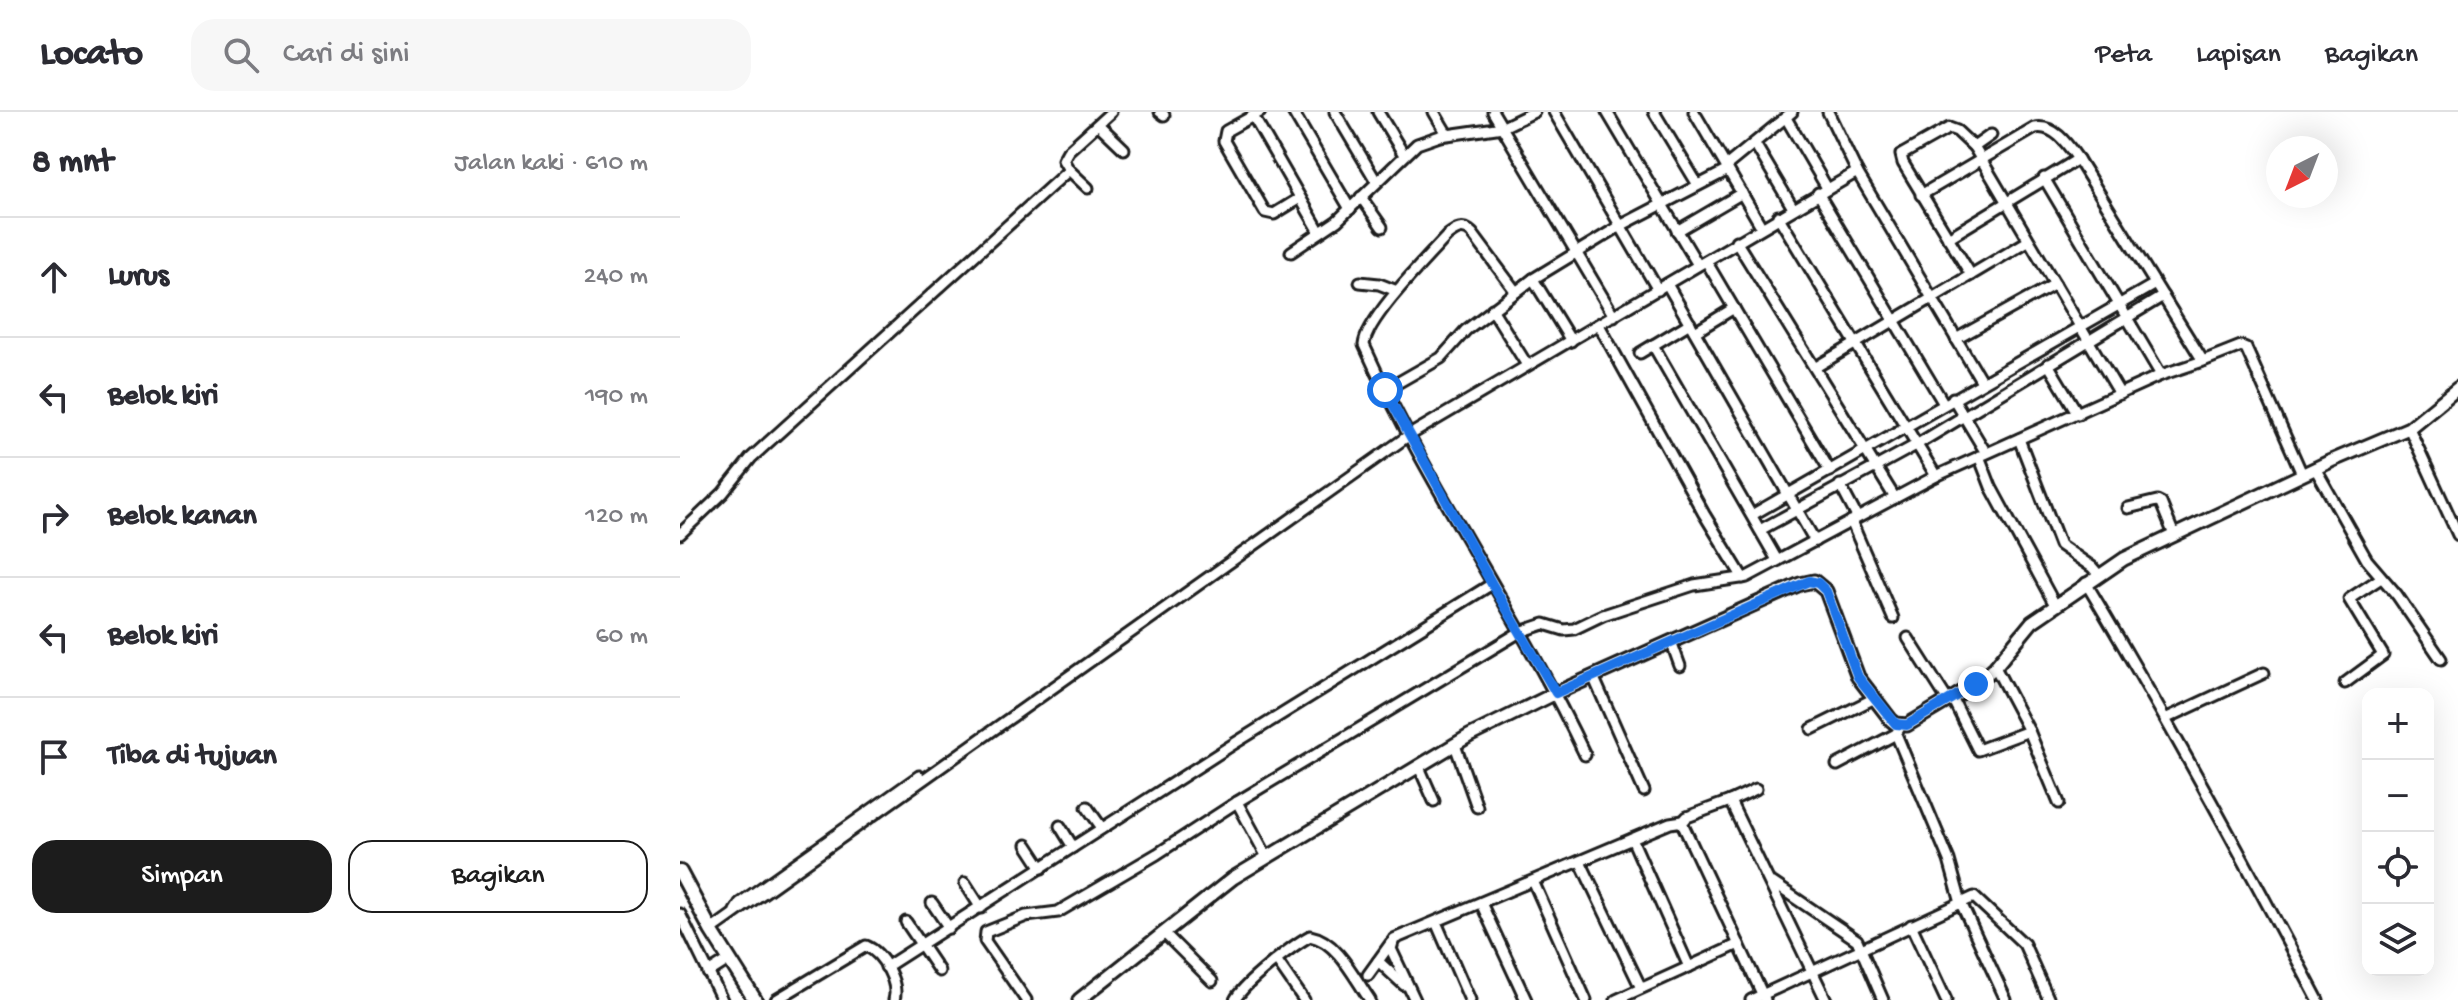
<!DOCTYPE html>
<html lang="id">
<head>
<meta charset="utf-8">
<style>
  body { margin:0; font-family:"Gochi Hand",sans-serif; background:#f7f7f7; color:#2b2b33 }
  .controls { position:absolute; right:24px; bottom:24px; display:grid; overflow:hidden; border-radius:16px; box-shadow:0 8px 32px #0002 }
  .controls button { width:72px; height:72px; display:grid; place-items:center; padding:0; border:0; border-bottom:2px solid #e1e1e2; background:#fff; color:#2b2b33; font:40px sans-serif }
  .compass { position:absolute; left:1586px; top:24px; width:72px; height:72px; border-radius:50%; background:#fff; box-shadow:0 8px 32px #0002; rotate:222deg }
  .stop { position:absolute; width:24px; height:24px; margin:-18px; border:6px solid #1a73e8; border-radius:50%; background:#fff }
  .stop.end { background:#1a73e8; border-color:#fff; box-shadow:0 2px 8px #0008 }
  .list { margin:0; padding:0; list-style:none }
  h2 { display:flex; justify-content:space-between; align-items:center; height:104px; margin:0; padding:0 32px; font-size:34px }
  h2 small { font-size:26px; font-weight:400; color:#7c7c81 }
  .list li { display:grid; grid-template-columns:52px 1fr auto; gap:24px; align-items:center; box-sizing:border-box; height:120px; padding:0 32px; border-top:2px solid #e1e1e2 }
  .list b { display:block; font-size:30px; white-space:nowrap }
  .list em { font-size:26px; font-style:normal; color:#7c7c81 }
  .actions { display:flex; gap:16px; padding:24px 32px }
  .actions a { flex:1; padding:18px 0; border:2px solid #1c1c1c; border-radius:24px; text-align:center; font-size:28px; color:#1c1c1c }
  .actions .main { background:#1c1c1c; color:#fff }
  .icon { flex:none; width:44px; height:44px; fill:none; stroke:currentColor; stroke-width:2; stroke-linecap:round; stroke-linejoin:round }
  .map { position:relative; flex:none; width:1778px; height:888px; overflow:hidden }
  header { display:flex; align-items:center; gap:48px; box-sizing:border-box; height:112px; padding:0 40px; background:#fff; border-bottom:2px solid #e1e1e2 }
  header strong { font-size:38px }
  nav { display:flex; gap:44px; margin-inline-start:auto; font-size:28px }
  .search { width:560px; height:72px; background:#f7f7f7; display:flex; align-items:center; gap:20px; box-sizing:border-box; padding:0 28px; border-radius:24px; color:#7c7c81; font-size:30px }
  main { display:flex }
  aside { flex:1; background:#fff }
  .map>svg:first-child { display:block }
  .lines { fill:none; stroke-linecap:round; stroke-linejoin:round }
  .minor-casing { stroke:#1c1c1c; stroke-width:15 }
  .tertiary-casing { stroke:#1c1c1c; stroke-width:17 }
  .secondary-casing { stroke:#1c1c1c; stroke-width:18 }
  .minor { stroke:#fff; stroke-width:9 }
  .tertiary { stroke:#fff; stroke-width:11 }
  .secondary { stroke:#fff; stroke-width:12 }
  .route { stroke:#1a73e8; stroke-width:10 }
</style>
</head>
<body>
<header>
<strong>Locato</strong>
<div class="search"><svg class="icon" aria-label="search" viewBox="0 0 24 24"><circle cx="10" cy="10" r="6"/><path d="M15 15l6 6"/></svg>Cari di sini</div>
<nav><a>Peta</a><a>Lapisan</a><a>Bagikan</a></nav>
</header>
<main>
<aside>
<h2>8 mnt<small>Jalan kaki · 610 m</small></h2>
<ul class="list">
<li><svg class="icon" aria-label="ahead" viewBox="0 0 24 24"><path d="M12 20V5M6 11l6-6 6 6"/></svg><div><b>Lurus</b></div><em>240 m</em></li>
<li><svg class="icon" aria-label="left" viewBox="0 0 24 24"><path d="M17 20v-9H6M10 6l-5 5 5 5"/></svg><div><b>Belok kiri</b></div><em>190 m</em></li>
<li><svg class="icon" aria-label="right" viewBox="0 0 24 24"><path d="M7 20v-9h11M14 6l5 5-5 5"/></svg><div><b>Belok kanan</b></div><em>120 m</em></li>
<li><svg class="icon" aria-label="left" viewBox="0 0 24 24"><path d="M17 20v-9H6M10 6l-5 5 5 5"/></svg><div><b>Belok kiri</b></div><em>60 m</em></li>
<li><svg class="icon" aria-label="arrive" viewBox="0 0 24 24"><path d="M6 21V4h12l-3 4 3 4H6"/></svg><div><b>Tiba di tujuan</b></div></li>
</ul>
<div class="actions"><a class="main">Simpan</a><a>Bagikan</a></div>
</aside>
<div class="map">
<svg width="1778" height="888" viewBox="0 0 1778 888">
  <rect width="100%" height="100%" fill="#fff"/>
  <filter id="ink" filterUnits="userSpaceOnUse"><feTurbulence type="fractalNoise" baseFrequency=".0125" numOctaves="2"/><feDisplacementMap in="SourceGraphic" scale="16" xChannelSelector="R" yChannelSelector="G"/><feConvolveMatrix kernelMatrix="1 2 1 2 8 2 1 2 1" color-interpolation-filters="sRGB"/></filter>
  <g filter="url(#ink)">
    <g class="lines">
      <g class="minor-casing">
        <g id="minor">
          <polyline points="480,0 484,3"/>
          <polyline points="580,0 546,19 544,29 585,100 594,102 620,86"/>
          <polyline points="613,0 670,97"/>
          <polyline points="655,0 696,69"/>
          <polyline points="698,0 724,43"/>
          <polyline points="754,0 767,22"/>
          <polyline points="813,0 934,204"/>
          <polyline points="874,0 978,178"/>
          <polyline points="927,0 1018,153"/>
          <polyline points="974,0 1018,73"/>
          <polyline points="1014,0 1081,114"/>
          <polyline points="1148,0 1177,60"/>
          <polyline points="573,4 640,120"/>
          <polyline points="1106,6 1147,76"/>
          <polyline points="419,13 444,37"/>
          <polyline points="1075,32 1113,96"/>
          <polyline points="1294,35 1440,282"/>
          <polyline points="1046,54 1112,0"/>
          <polyline points="1364,66 1481,263"/>
          <polyline points="408,76 389,58 383,48 388,39 431,0"/>
          <polyline points="1138,81 1264,292"/>
          <polyline points="681,85 702,115"/>
          <polyline points="1098,104 1256,364"/>
          <polyline points="997,119 1062,81"/>
          <polyline points="1268,126 1398,47"/>
          <polyline points="1056,129 1215,386"/>
          <polyline points="611,140 657,109 737,32 760,24 823,15 854,0"/>
          <polyline points="1026,149 1150,359"/>
          <polyline points="1291,163 1223,51 1221,43 1269,16 1277,19 1294,35 1311,23"/>
          <polyline points="853,167 891,229"/>
          <polyline points="680,170 699,172 717,179"/>
          <polyline points="987,172 1135,429"/>
          <path d="M 836,180 L 792,121 C 783,113 776,117 767,124 C 748,145 686,207 684,233 C 748,375 839,503 905,643"/>
          <polyline points="812,197 847,253"/>
          <polyline points="919,213 1024,402 1063,466"/>
          <polyline points="1015,220 1054,196"/>
          <polyline points="1276,227 1375,172"/>
          <polyline points="973,233 1097,448"/>
          <polyline points="960,241 1010,211"/>
          <polyline points="1523,249 1561,234 1566,236 1622,362"/>
          <polyline points="1368,252 1398,302"/>
          <polyline points="1136,255 1348,129"/>
          <polyline points="705,278 761,246 786,218 853,167 940,114 1048,58"/>
          <polyline points="1273,286 1306,341"/>
          <polyline points="1729,316 1778,423"/>
          <polyline points="1339,327 1380,433 1412,455 1419,463"/>
          <polyline points="1299,344 1311,375 1375,493"/>
          <polyline points="1635,356 1687,448 1717,483 1761,547"/>
          <polyline points="1160,373 1177,405"/>
          <polyline points="1448,396 1477,389 1481,391 1494,423"/>
          <polyline points="1072,403 1475,172"/>
          <polyline points="1171,409 1213,506"/>
          <polyline points="1080,418 1236,333 1483,184"/>
          <polyline points="0,422 43,381 71,346 389,58"/>
          <path d="M 1406,471 C 1488,608 1564,747 1638,888"/>
          <polyline points="1228,526 1268,589"/>
          <polyline points="991,529 1000,554"/>
          <polyline points="1315,555 1349,619 1379,691"/>
          <polyline points="913,564 964,679"/>
          <polyline points="1665,571 1703,543 1669,487 1701,466"/>
          <polyline points="1272,586 1298,638 1349,619"/>
          <polyline points="1487,606 1584,561"/>
          <polyline points="1132,617 1193,587"/>
          <polyline points="1216,622 1269,748 1281,791 1326,888"/>
          <polyline points="775,633 797,695"/>
          <polyline points="1157,653 1216,622 1219,617"/>
          <polyline points="739,655 754,689"/>
          <polyline points="1050,689 1076,677"/>
          <polyline points="557,690 587,745"/>
          <polyline points="407,695 422,716"/>
          <polyline points="380,714 393,735"/>
          <polyline points="952,727 1009,855"/>
          <polyline points="347,733 362,756"/>
          <polyline points="900,749 961,876"/>
          <polyline points="853,769 906,888"/>
          <polyline points="285,771 301,796"/>
          <polyline points="1093,771 1177,828 1203,888"/>
          <polyline points="252,791 269,816"/>
          <polyline points="801,791 846,888"/>
          <polyline points="55,799 60,791 239,664"/>
          <polyline points="0,802 42,888"/>
          <polyline points="226,810 259,859"/>
          <polyline points="756,810 790,888"/>
          <polyline points="1231,813 1266,888"/>
          <polyline points="31,818 728,324 1177,60 1302,270"/>
          <polyline points="484,821 532,869"/>
          <polyline points="597,849 624,888"/>
          <polyline points="698,849 724,873"/>
          <polyline points="206,855 552,633 812,472"/>
          <polyline points="28,861 50,847"/>
          <polyline points="688,863 711,831"/>
          <path d="M 96,888 L 186,834 C 203,841 219,871 214,888"/>
          <path d="M 346,888 L 305,829 L 306,820 L 346,804 L 378,800 L 477,742 L 557,690 L 840,520 L 864,512 L 884,518 L 894,517 L 923,503 L 1014,473 L 1067,465 L 1256,364 L 1481,263 L 1523,249 L 1398,47 C 1388,33 1374,12 1355,16 L 1241,83"/>
          <path d="M 555,888 C 563,872 613,833 630,824 C 658,829 675,867 690,888"/>
          <polyline points="735,888 711,837 714,827 990,711 1003,709"/>
          <polyline points="936,888 1059,832"/>
          <polyline points="1071,888 1294,785 1344,832 1369,888"/>
          <polyline points="1085,888 1002,711 1007,705 1050,689 1146,888"/>
        </g>
      </g>
      <g class="tertiary-casing">
        <polyline id="tertiary" points="399,888 553,766 789,624 876,581 1120,472 1134,469 1146,479 1178,565 1211,608 1216,612 1227,613 1296,572 1315,555 1352,510 1444,447 1651,349 1729,316 1778,276"/>
      </g>
      <g class="secondary-casing">
        <polyline id="secondary" points="0,760 31,818 75,888"/>
      </g>
      <use href="#minor" class="minor"/>
      <use href="#tertiary" class="tertiary"/>
      <use href="#secondary" class="secondary"/>
    </g>
  </g>
  <g class="lines" filter="url(#ink)">
    <polyline class="route" points="705,278 812,472 876,581 1129,469 1138,471 1146,479 1178,565 1216,612 1227,613 1296,572"/>
  </g>
</svg>
<div class="controls">
<button>+</button>
<button>−</button>
<button><svg class="icon" aria-label="locate" viewBox="0 0 24 24"><circle cx="12" cy="12" r="6"/><path d="M12 2v4M12 18v4M2 12h4M18 12h4"/></svg></button>
<button><svg class="icon" aria-label="layers" viewBox="0 0 24 24"><path d="M12 4l9 5-9 5-9-5zM3 14l9 5 9-5"/></svg></button>
</div>
<svg class="compass" viewBox="-18 -18 36 36"><path d="M0-13l5 13h-10z" fill="#e53935"/><path d="M0 13l5-13h-10z" fill="#7c7c81"/></svg>
<div class="stop" style="left:705px;top:278px"></div>
<div class="stop end" style="left:1296px;top:572px"></div>
</div>
</main>
</body>
</html>
